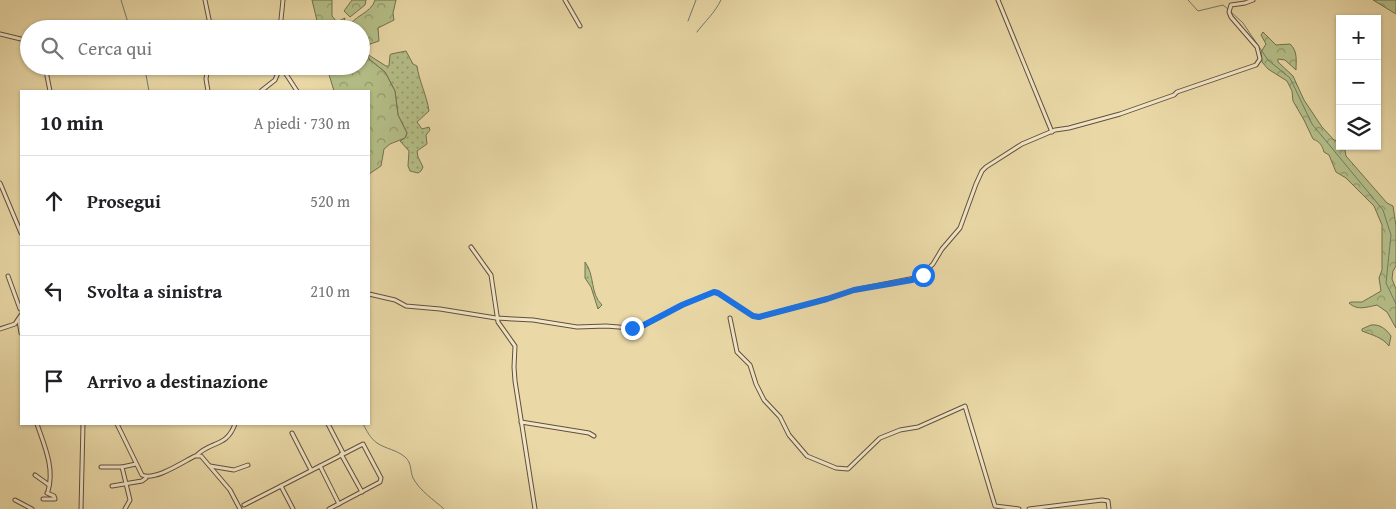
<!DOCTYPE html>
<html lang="it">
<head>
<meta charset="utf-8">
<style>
  body { margin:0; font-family:"Gentium Book Plus",serif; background:#f2f2f2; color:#202124 }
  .controls { position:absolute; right:15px; top:15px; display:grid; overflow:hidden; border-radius:0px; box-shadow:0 1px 4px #0004 }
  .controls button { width:45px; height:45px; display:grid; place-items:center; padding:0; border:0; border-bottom:1px solid #e0e0e0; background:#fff; color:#202124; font:25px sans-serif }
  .stop { position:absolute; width:15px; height:15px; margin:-11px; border:4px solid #1a73e8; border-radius:50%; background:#fff }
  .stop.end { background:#1a73e8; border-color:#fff; box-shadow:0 1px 5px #0008 }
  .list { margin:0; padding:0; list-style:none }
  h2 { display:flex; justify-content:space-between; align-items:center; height:65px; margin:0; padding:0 20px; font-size:21px }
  h2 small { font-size:16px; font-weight:400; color:#757577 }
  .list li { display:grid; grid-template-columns:32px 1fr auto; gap:15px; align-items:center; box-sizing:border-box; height:90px; padding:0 20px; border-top:1px solid #e0e0e0 }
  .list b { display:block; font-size:19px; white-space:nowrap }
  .list em { font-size:16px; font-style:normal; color:#757577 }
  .icon { flex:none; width:28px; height:28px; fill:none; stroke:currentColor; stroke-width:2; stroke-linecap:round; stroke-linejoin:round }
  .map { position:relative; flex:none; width:1396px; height:509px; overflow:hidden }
  .search { position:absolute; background:#fff; box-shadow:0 1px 4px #0004; left:20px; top:20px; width:350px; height:55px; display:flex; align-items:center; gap:12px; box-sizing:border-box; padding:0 18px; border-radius:28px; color:#757577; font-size:19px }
  .panel { position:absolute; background:#fff; box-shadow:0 1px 4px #0004; left:20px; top:90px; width:350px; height:335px; border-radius:0px }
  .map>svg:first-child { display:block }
  .grass { fill:url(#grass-dots); stroke:#747052 }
  .forest { fill:url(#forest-crowns); stroke:#747052 }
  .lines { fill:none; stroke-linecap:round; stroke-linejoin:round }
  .stream { stroke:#707d71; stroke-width:1 }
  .minor-casing { stroke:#62503e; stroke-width:5 }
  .minor { stroke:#f1e6c6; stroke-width:3 }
  .route { stroke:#1a73e8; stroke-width:6 }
</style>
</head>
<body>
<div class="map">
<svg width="1396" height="509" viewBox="0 0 1396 509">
  <defs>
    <pattern id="grass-dots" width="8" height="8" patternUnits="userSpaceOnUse" patternTransform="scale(1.25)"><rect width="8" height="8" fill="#b5bf88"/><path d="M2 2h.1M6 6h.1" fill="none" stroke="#949b6e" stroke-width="1.8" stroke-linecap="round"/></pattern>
    <pattern id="forest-crowns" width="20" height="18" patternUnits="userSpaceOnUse" patternTransform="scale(1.25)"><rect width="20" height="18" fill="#b5bf88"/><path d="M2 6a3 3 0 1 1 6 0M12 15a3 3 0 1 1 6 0" fill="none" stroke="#949b6e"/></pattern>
  </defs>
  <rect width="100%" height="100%" fill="#ead9a7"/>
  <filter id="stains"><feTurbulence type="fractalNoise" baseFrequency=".004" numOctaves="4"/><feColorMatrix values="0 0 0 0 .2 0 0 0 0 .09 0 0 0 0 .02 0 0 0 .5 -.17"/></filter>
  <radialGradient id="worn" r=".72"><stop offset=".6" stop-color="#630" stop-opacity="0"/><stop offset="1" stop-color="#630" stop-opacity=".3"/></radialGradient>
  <g class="grass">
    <path d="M 406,51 L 413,64 L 417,66 C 419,81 427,96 429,111 L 417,122 L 422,129 L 429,127 L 430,130 L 426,135 L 427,144 L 417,151 L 418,157 L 423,167 L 421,171 L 418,173 L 410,171 L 408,166 L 409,151 L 400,141 L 405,138 L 407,133 L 398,115 L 395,91 L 385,72 L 369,59 L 367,54 L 386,66 L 389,66 L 390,55 L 391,54 Z"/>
    <path d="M 585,262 C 595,275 590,294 602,305 L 598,309 L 591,287 L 585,278 Z"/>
  </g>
  <g class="forest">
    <polygon points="312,0 332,0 332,16 337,22 345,18 342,29 319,29"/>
    <polygon points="352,0 366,0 365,5 350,17 344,11"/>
    <path d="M 375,0 L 396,0 L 393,13 L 394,20 L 378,28 L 379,41 L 370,44 L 367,50 L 369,59 L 385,72 L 395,91 L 398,115 L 407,133 L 405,138 L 390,144 L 384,149 L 381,166 L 369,174 L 369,91 L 334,91 L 327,68 L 328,66 L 361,66 L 361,29 L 348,29 C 353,15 371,14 375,0 Z"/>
    <polygon points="1373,0 1396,0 1396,14"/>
    <path d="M 1263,32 L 1276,45 L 1290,44 C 1298,51 1296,61 1296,70 L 1285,60 L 1278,59 L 1278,62 L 1293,76 L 1304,100 L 1322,127 L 1334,140 L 1338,141 L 1340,140 L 1340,146 L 1346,146 L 1345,150 L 1346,156 L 1387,203 L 1393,206 L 1396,226 L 1396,266 L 1393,271 L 1392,279 L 1396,289 L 1396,328 L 1387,312 L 1377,305 C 1367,307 1357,311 1349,303 L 1351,302 L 1362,302 L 1381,291 L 1379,278 L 1382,270 L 1382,225 L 1374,206 L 1346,178 L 1336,172 L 1329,155 L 1324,152 C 1322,145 1320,142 1313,139 L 1304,120 L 1293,101 L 1292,91 L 1287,81 L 1268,69 L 1262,62 L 1261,52 L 1266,44 L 1261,35 Z"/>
    <path d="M 1371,325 C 1380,324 1386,329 1391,336 L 1389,346 C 1382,337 1372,335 1362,331 L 1362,329 Z"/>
  </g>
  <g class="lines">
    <g class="stream">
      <polyline points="121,0 130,29"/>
      <polyline points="1188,0 1198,11 1223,5 1228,9"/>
      <polyline points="1231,12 1243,23 1268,60 1290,78 1312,124 1383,210 1391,235 1386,283 1396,304"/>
      <polyline points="688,21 696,0"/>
      <path d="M 697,32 C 706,20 714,14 721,0"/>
      <polyline points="142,66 146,75 149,91"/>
      <path d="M 363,424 C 367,431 370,438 377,443 C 386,449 397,450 405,457 C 412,463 410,471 413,478 C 420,491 434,500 444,509"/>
    </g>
    <g class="minor-casing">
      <g id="minor">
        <polyline points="205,0 211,29"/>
        <polyline points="565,0 580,26"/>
        <polyline points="998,0 1052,132"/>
        <polyline points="280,29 283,0"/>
        <polyline points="0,34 29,41"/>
        <polyline points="45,66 50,91"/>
        <polyline points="282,68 297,91"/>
        <polyline points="208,91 206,79 208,66"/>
        <polyline points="261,91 275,80 281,66"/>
        <polyline points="0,183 21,233"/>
        <polyline points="471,247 491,275 498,322 515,346 514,367 515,381 535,509"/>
        <polyline points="8,276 20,309 21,309"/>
        <polyline points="369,294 395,300 406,306 440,309 496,318 533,320 577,327 606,326 631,328 644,325 686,303 714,292 718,293 753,316 759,317 827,299 854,290 920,277 933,264 942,249 960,228 976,184 982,171 986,167 1022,144 1055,130 1069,128 1120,114 1174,95 1177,92 1256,65 1260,59 1257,47 1231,17 1229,12 1231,5 1245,3 1253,0"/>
        <polyline points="730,318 737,352 750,365 756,384 764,400 780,417 789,435 807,456 836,468 848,469 880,438 900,430 918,427 965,406 995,506 1019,509"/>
        <polyline points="19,321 21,333"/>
        <polyline points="0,329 15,324 21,315"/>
        <polyline points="521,422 589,433 594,436"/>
        <path d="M 37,424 C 44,445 55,468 48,491"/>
        <path d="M 117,424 L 142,475 C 155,481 183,462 195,456 L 201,456 L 230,490 L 240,509"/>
        <polyline points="328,424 343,453"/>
        <polyline points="292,433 311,470"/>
        <polyline points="341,454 362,492"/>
        <path d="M 197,455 C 211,441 227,447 235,424"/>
        <polyline points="210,466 234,470 248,465"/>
        <polyline points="320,466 339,504"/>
        <polyline points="101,467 122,467 136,464"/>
        <polyline points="122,467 130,500 125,509"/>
        <polyline points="35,475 49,485"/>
        <polyline points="112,486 142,481 146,478"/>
        <polyline points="281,486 293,509"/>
        <polyline points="43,499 55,499 54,496 47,493"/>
        <polyline points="15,500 32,509"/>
        <polyline points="244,505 363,444 381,478 380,482 329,509"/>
        <polyline points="81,509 83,424"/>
        <polyline points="1029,509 1102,500 1108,501 1109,509"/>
      </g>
    </g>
    <use href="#minor" class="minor"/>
  </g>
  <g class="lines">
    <polyline class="route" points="632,328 644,325 682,305 714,292 718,293 753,316 759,317 827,299 854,290 912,280 923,275"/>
  </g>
  <rect width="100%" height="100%" filter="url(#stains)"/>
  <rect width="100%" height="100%" fill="url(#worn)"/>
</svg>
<div class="controls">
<button>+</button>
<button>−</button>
<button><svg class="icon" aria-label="layers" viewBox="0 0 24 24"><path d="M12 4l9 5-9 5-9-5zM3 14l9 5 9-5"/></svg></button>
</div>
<div class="stop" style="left:923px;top:275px"></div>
<div class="stop end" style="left:632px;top:328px"></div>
<div class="search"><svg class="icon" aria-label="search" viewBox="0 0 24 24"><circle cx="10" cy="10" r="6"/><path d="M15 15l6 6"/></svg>Cerca qui</div>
<section class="panel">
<h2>10 min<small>A piedi · 730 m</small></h2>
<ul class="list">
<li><svg class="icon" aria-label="ahead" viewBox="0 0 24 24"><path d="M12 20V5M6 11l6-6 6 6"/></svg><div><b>Prosegui</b></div><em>520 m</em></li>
<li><svg class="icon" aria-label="left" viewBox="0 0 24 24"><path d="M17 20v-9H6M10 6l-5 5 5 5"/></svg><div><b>Svolta a sinistra</b></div><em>210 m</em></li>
<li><svg class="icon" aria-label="arrive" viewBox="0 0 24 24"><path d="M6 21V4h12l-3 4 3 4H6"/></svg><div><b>Arrivo a destinazione</b></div></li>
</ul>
</section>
</div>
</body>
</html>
